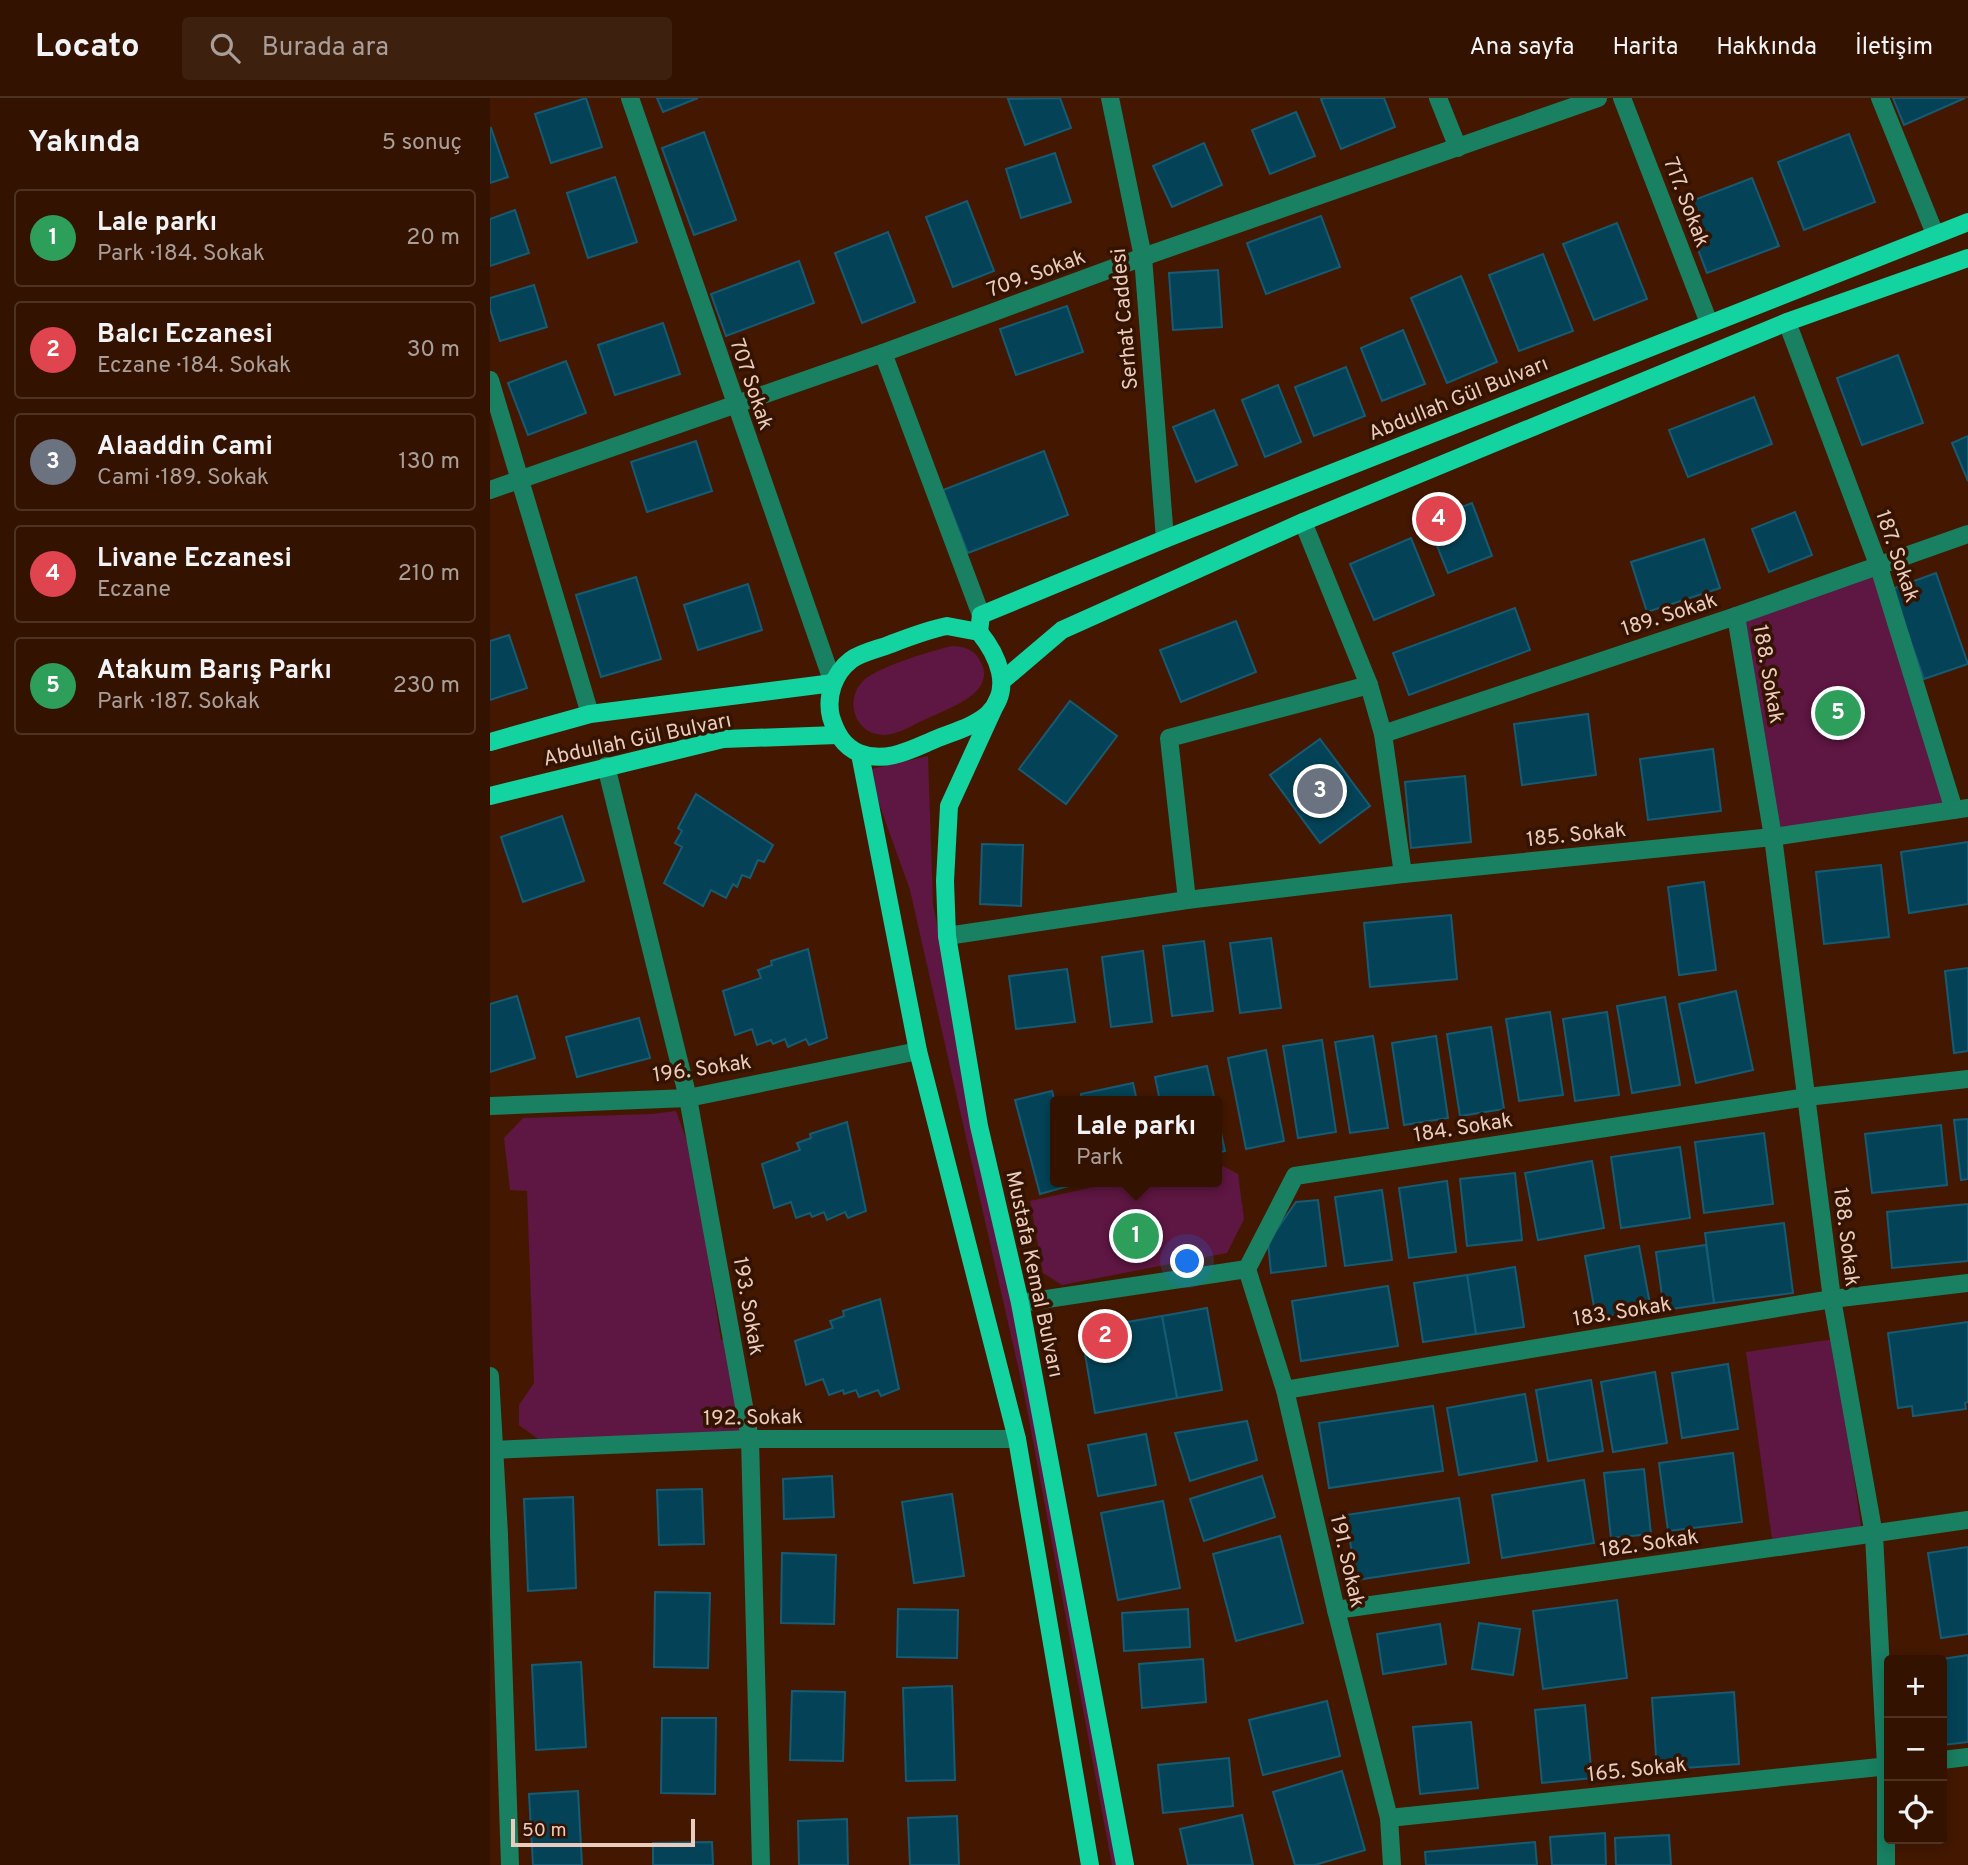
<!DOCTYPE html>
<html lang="tr">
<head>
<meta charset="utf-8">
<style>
  body { margin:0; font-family:Overpass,sans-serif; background:#3e200f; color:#f1f3f6 }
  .controls { position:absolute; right:21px; bottom:21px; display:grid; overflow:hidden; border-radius:7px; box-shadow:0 4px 18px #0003 }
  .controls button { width:63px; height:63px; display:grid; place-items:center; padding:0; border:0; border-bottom:2px solid #4e3222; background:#331200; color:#f1f3f6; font:35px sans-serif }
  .scale { position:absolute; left:21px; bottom:18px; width:184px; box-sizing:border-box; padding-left:7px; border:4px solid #eaccbe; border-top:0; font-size:19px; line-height:24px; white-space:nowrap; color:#eaccbe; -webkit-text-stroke:5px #341301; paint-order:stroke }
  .you { position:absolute; left:698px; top:1164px; width:24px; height:24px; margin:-18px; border:5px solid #fff; border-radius:50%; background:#1a73e8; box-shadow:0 0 0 10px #1a73e833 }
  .badge { display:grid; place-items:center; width:46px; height:46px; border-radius:50%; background:#2563eb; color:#fff; font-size:23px; font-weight:700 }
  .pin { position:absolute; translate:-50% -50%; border:4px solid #fff; box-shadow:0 2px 7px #0006 }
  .popup { position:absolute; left:560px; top:998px; width:172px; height:91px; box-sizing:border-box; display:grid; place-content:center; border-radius:7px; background:#331200; filter:drop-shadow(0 2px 5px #0005); font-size:23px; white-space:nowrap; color:#a99e99 }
  .popup b { font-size:26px; color:#f1f3f6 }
  .popup::after { content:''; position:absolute; left:50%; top:100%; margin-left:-14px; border:14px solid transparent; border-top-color:#331200 }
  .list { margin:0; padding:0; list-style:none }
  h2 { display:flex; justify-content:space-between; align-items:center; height:91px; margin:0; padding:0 28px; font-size:30px }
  h2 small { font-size:23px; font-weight:400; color:#a99e99 }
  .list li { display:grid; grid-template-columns:46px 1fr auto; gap:21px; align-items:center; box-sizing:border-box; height:98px; margin:0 14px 14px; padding:0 14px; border:2px solid #4e3222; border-radius:7px }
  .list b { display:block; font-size:26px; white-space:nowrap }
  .list p { margin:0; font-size:23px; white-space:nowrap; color:#a99e99 }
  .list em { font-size:23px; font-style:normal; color:#a99e99 }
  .icon { flex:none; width:38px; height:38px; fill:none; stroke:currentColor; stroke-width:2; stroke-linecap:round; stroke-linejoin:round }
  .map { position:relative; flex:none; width:1478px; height:1767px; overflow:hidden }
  header { display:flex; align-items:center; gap:42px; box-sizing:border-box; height:98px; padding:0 35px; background:#331200; border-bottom:2px solid #4e3222 }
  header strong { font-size:33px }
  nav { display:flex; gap:38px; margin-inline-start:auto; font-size:24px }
  .search { width:490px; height:63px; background:#3e200f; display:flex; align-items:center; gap:18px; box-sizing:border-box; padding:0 24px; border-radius:7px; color:#a99e99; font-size:26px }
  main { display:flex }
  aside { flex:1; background:#331200 }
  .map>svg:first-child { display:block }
  .green { fill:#5e1642 }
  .building { fill:#044357; stroke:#165b74; stroke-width:2 }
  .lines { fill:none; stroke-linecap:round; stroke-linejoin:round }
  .minor { stroke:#198062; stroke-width:18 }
  .major { stroke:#13d3a1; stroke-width:18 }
  .labels { text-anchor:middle; stroke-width:7; stroke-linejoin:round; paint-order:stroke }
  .street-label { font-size:21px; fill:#eaccbe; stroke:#341301 }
</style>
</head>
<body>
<header>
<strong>Locato</strong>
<div class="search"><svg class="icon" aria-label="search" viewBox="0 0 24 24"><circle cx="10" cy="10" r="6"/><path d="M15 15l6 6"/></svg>Burada ara</div>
<nav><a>Ana sayfa</a><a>Harita</a><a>Hakkında</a><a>İletişim</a></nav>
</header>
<main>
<aside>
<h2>Yakında<small>5 sonuç</small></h2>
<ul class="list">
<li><span class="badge" style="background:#2e9e5b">1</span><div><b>Lale parkı</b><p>Park · 184. Sokak</p></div><em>20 m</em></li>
<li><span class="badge" style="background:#e0444e">2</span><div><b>Balcı Eczanesi</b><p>Eczane · 184. Sokak</p></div><em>30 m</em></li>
<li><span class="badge" style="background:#6b7280">3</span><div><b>Alaaddin Cami</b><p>Cami · 189. Sokak</p></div><em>130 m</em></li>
<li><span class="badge" style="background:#e0444e">4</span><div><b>Livane Eczanesi</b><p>Eczane</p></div><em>210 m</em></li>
<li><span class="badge" style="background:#2e9e5b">5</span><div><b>Atakum Barış Parkı</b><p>Park · 187. Sokak</p></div><em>230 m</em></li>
</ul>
</aside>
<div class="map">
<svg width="1478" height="1767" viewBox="0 0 1478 1767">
  <rect width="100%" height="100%" fill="#441800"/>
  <g class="green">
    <polygon points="1389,469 1464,712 1283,739 1246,518"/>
    <path d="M 462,548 C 473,548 483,551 489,561 C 511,595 456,611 434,622 C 422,627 408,637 394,637 C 366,637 353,603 373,583 C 387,569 441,553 462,548 Z"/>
    <polygon points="438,658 443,807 546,1295 633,1767 622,1767 534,1295 420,792 377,672"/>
    <polygon points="186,1013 218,1101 209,1103 231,1242 242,1242 255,1338 52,1344 29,1327 29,1307 44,1285 37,1093 20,1092 14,1040 33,1020 162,1016"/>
    <polygon points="727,1065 748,1076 754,1121 737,1155 572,1187 553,1175 540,1103 626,1084 726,1084"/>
    <polygon points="1345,1241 1371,1429 1282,1441 1256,1254"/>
  </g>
  <g class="building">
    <polygon points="96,0 112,49 61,65 45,16"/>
    <polygon points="167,0 208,0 173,14"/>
    <polygon points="570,0 581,30 535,47 518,1"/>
    <polygon points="834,0 894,0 905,29 851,51 831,1"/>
    <polygon points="1403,0 1475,0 1414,27"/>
    <polygon points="806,14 825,58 780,76 762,32"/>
    <polygon points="1,30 18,79 0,85 0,31"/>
    <polygon points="214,34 246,122 204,137 172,50"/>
    <polygon points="1359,36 1385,104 1314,132 1288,64"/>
    <polygon points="714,45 732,87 682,109 663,68"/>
    <polygon points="565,55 581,104 531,120 516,71"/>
    <polygon points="125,79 147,144 98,160 77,95"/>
    <polygon points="1262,80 1289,148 1217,175 1191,107"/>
    <polygon points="477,103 504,173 463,189 436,119"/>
    <polygon points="25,112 39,155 0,168 0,121"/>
    <polygon points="831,118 850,169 776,196 757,145"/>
    <polygon points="1127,125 1157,201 1104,222 1073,146"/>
    <polygon points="398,134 425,204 372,225 345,155"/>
    <polygon points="1053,156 1083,233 1029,253 999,177"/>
    <polygon points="309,163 324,205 236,238 221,196"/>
    <polygon points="728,172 732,229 683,232 679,175"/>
    <polygon points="971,178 1007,264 957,285 921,200"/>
    <polygon points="44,187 57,229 10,243 0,211 0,200"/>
    <polygon points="577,208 593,254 526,277 510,231"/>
    <polygon points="173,225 190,276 125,297 108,247"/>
    <polygon points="913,232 935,286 892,303 871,250"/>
    <polygon points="1408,257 1433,325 1372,347 1347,280"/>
    <polygon points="76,263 96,315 38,337 18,285"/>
    <polygon points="856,269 875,318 824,338 805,289"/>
    <polygon points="788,287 811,344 775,359 752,302"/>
    <polygon points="1264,299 1282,346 1198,379 1179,332"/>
    <polygon points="724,312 747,367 706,384 683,329"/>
    <polygon points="1478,338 1478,383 1462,345"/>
    <polygon points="206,343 222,393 157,414 141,364"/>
    <polygon points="554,353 578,417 478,455 453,392"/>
    <polygon points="982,405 1002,458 958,475 937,423"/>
    <polygon points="1305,414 1322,457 1279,474 1262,431"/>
    <polygon points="921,440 944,497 884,522 860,466"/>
    <polygon points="1214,441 1230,490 1157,514 1141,464"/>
    <polygon points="1446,475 1478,566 1434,581 1402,491"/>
    <polygon points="146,479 171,561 111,579 86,497"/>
    <polygon points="258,486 272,532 208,552 194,507"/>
    <polygon points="1025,510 1040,552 919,597 903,555"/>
    <polygon points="746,523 766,574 691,604 670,552"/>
    <polygon points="19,537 37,590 0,602 0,543"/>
    <polygon points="580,603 627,638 576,706 529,671"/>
    <polygon points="1098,616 1106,677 1032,687 1024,626"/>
    <polygon points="830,641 880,708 830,745 780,677"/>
    <polygon points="1223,651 1231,713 1158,722 1150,661"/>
    <polygon points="975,678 981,744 921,750 915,684"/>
    <polygon points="206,696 283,747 274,764 268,762 260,780 252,777 247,789 243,786 236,800 221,792 213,808 174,785 192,749 185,745 192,733 188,730"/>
    <polygon points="72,718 94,783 33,804 11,739"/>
    <polygon points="1478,744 1478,806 1419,815 1411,754"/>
    <polygon points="492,746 533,747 531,808 490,806"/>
    <polygon points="1391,767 1399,839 1334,846 1326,774"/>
    <polygon points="1214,784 1226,872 1189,877 1178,789"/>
    <polygon points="961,817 967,881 880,889 874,825"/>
    <polygon points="781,840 791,910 750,915 740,845"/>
    <polygon points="714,843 723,913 682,918 673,848"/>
    <polygon points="318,851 337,940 319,947 316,941 298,949 295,941 283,946 281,942 267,947 262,931 245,937 233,893 271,880 268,872 282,867 281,863"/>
    <polygon points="653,853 662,924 621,929 612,859"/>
    <polygon points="1478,870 1478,953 1464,955 1455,873"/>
    <polygon points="577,871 585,924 526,931 519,878"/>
    <polygon points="1246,893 1263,972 1206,985 1189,906"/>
    <polygon points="27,898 45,960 0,974 0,906"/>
    <polygon points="1175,899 1190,987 1142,995 1127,908"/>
    <polygon points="1060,914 1073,997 1029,1003 1016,921"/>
    <polygon points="1117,914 1129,997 1085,1003 1073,921"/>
    <polygon points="149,920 160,960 87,979 76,939"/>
    <polygon points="1001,929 1014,1011 970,1018 957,936"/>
    <polygon points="883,938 898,1030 860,1035 845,944"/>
    <polygon points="946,938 958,1020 914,1027 902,945"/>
    <polygon points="832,942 846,1034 808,1040 793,948"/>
    <polygon points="776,952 794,1043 756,1051 738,960"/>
    <polygon points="717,968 725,1003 670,1003 665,979"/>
    <polygon points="643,985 647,1003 592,1003 591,996"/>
    <polygon points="562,993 566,1007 566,1084 586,1084 586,1086 550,1096 525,1002"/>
    <polygon points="726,1012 735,1053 726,1055"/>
    <polygon points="1478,1021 1478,1081 1471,1082 1464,1022"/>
    <polygon points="357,1024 376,1113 358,1120 355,1114 337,1122 334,1114 322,1119 320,1115 306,1120 301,1104 284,1110 272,1066 310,1052 307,1045 321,1040 320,1036"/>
    <polygon points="1451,1027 1457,1087 1382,1095 1375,1036"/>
    <polygon points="1274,1035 1283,1106 1214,1115 1205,1044"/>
    <polygon points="1190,1049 1200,1120 1131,1130 1121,1059"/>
    <polygon points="1102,1063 1114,1130 1048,1142 1035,1075"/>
    <polygon points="1025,1075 1032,1142 977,1148 970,1081"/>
    <polygon points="957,1083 966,1154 919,1160 909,1090"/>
    <polygon points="892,1092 902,1162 855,1168 845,1099"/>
    <polygon points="828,1102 836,1168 781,1175 778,1144 806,1104"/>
    <polygon points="1478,1106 1478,1163 1402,1170 1397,1114"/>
    <polygon points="1294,1125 1303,1195 1224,1205 1215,1135"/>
    <polygon points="1216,1147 1224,1205 1174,1212 1166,1154"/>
    <polygon points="1149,1148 1161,1211 1106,1220 1095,1158"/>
    <polygon points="1025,1169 1034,1229 986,1236 977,1177"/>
    <polygon points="977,1177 986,1236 933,1244 924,1185"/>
    <polygon points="898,1188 908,1248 811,1263 802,1203"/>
    <polygon points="390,1201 409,1291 391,1298 388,1292 369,1299 366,1292 354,1296 353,1292 339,1297 333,1281 316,1287 305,1243 343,1230 340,1223 354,1218 353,1213"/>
    <polygon points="717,1210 732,1292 687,1300 672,1218"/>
    <polygon points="672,1218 687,1300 605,1315 591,1232"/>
    <polygon points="1478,1224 1478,1304 1475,1305 1476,1311 1423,1318 1422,1308 1408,1310 1398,1235"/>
    <polygon points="1238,1266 1248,1331 1192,1340 1182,1275"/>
    <polygon points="1165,1274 1177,1345 1123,1354 1111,1284"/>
    <polygon points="1101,1282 1113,1353 1058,1363 1046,1292"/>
    <polygon points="1035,1296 1047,1363 969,1377 957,1310"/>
    <polygon points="943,1308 953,1373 839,1390 829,1325"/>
    <polygon points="757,1323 767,1362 700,1383 685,1335"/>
    <polygon points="656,1336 666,1387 608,1398 598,1347"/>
    <polygon points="1243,1355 1252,1424 1178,1433 1169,1365"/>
    <polygon points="1154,1371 1161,1436 1121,1440 1114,1375"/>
    <polygon points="342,1378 344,1419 294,1421 293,1381"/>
    <polygon points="772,1378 785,1419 714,1443 700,1401"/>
    <polygon points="1094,1382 1104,1445 1012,1460 1002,1397"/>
    <polygon points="212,1391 214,1446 169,1447 167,1392"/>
    <polygon points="462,1396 474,1478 424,1485 412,1404"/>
    <polygon points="83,1399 86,1490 38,1493 34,1401"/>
    <polygon points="969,1400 979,1465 866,1482 856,1417"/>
    <polygon points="673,1403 690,1490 628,1502 611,1415"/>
    <polygon points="790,1438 813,1525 746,1543 723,1456"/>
    <polygon points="1478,1449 1478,1536 1451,1540 1438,1455"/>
    <polygon points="292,1455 346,1457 344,1526 291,1525"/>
    <polygon points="165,1494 220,1495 218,1570 164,1569"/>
    <polygon points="1127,1502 1137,1580 1053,1591 1043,1513"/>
    <polygon points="408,1511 468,1512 467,1560 407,1559"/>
    <polygon points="698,1511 700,1549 634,1553 632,1515"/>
    <polygon points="989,1525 1030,1531 1023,1577 982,1571"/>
    <polygon points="950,1526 956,1566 893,1576 887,1536"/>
    <polygon points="1478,1557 1478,1644 1454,1647 1452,1631 1452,1562 1446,1562"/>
    <polygon points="713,1561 716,1604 652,1610 649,1566"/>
    <polygon points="91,1564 96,1649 46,1652 42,1567"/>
    <polygon points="462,1588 465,1682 416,1683 413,1590"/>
    <polygon points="302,1593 355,1594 353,1663 300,1662"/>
    <polygon points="1244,1594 1249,1666 1167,1672 1162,1600"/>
    <polygon points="837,1603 850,1658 773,1677 759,1622"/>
    <polygon points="1095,1607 1102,1680 1052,1685 1045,1612"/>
    <polygon points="172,1620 226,1620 225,1696 171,1695"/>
    <polygon points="981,1624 988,1690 930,1696 923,1629"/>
    <polygon points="739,1660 743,1708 673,1715 668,1667"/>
    <polygon points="852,1673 875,1752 825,1767 805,1767 783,1694"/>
    <polygon points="88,1693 92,1767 43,1767 39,1696"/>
    <polygon points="752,1717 763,1767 698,1767 690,1731"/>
    <polygon points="467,1718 469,1767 420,1767 418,1720"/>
    <polygon points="357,1721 358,1767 309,1767 308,1723"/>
    <polygon points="1115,1735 1116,1767 1062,1767 1060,1739"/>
    <polygon points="1179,1737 1181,1767 1126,1767 1125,1740"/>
    <polygon points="222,1744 223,1767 163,1767 163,1745"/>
    <polygon points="1045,1744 1047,1767 936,1767 935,1754"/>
  </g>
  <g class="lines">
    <g class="minor">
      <polyline points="140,0 343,585"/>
      <polyline points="620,0 653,159 675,441"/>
      <polyline points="948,0 968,50"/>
      <polyline points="1132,0 1219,225"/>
      <polyline points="1390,0 1445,136"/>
      <polyline points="1297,224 1389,469 1464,712"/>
      <polyline points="393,255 491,517"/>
      <polyline points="0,282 100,616"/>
      <polyline points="0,392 393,255 653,159 1108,0"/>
      <polyline points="813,424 879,587 893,636 913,776"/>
      <polyline points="1246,518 1283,739 1342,1201 1384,1437 1396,1668 1396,1767"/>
      <polyline points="893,636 1246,518 1478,436"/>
      <polyline points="116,668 198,1000 260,1341 271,1767"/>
      <polyline points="697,802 913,776 1283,739 1478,710"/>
      <polyline points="457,838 697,802 679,640 879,587"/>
      <polyline points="0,1008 198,1000 428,953"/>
      <polyline points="757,1171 795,1292 846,1512 899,1720 902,1767"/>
      <polyline points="530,1205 757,1171 805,1078 1317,999 1478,981"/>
      <polyline points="0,1278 9,1437 20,1767"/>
      <polyline points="795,1292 1342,1201 1478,1185"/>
      <polyline points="0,1352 260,1341 527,1341"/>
      <polyline points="846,1512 1478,1422"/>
      <polyline points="1452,1662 1478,1659"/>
      <polyline points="899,1720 1399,1668"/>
    </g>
    <g class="major">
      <path d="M 457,528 L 489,534 C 507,556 524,591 498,616 C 485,628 463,634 446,641 C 422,651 396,666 369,655 C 353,648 346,635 341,619 C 336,598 344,575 361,562 C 372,554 389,551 401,546 C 419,539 437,532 457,528 Z"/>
      <polyline points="489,534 491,517 675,441 1478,124"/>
      <polyline points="512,583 572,532 813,424 1297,224 1478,160"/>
      <polyline points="508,601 459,708 455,783 457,838 489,1028 530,1205 635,1767"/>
      <polyline points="0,644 100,616 343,585"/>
      <polyline points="370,656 428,953 527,1341 600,1767"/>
      <polyline points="0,698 233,641 347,637"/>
    </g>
  </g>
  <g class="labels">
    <g class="street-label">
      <text transform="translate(1197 104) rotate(69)" y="7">717. Sokak</text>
      <text transform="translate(546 175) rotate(-20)" y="7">709. Sokak</text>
      <text transform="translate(634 221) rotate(-95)" y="7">Serhat Caddesi</text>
      <text transform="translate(262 286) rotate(71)" y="7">707 Sokak</text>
      <text transform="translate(968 300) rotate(-22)" y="7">Abdullah Gül Bulvarı</text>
      <text transform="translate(1408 458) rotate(71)" y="7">187. Sokak</text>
      <text transform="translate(1179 516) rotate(-18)" y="7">189. Sokak</text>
      <text transform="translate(1279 576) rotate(80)" y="7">188. Sokak</text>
      <text transform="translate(147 641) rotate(-12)" y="7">Abdullah Gül Bulvarı</text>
      <text transform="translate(1086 736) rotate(-6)" y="7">185. Sokak</text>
      <text transform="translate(212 970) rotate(-8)" y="7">196. Sokak</text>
      <text transform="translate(973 1029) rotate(-9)" y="7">184. Sokak</text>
      <text transform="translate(1357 1139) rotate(83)" y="7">188. Sokak</text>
      <text transform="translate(545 1176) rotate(78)" y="7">Mustafa Kemal Bulvarı</text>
      <text transform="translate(259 1208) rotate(80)" y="7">193. Sokak</text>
      <text transform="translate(1132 1213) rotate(-9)" y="7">183. Sokak</text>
      <text transform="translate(263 1319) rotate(-1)" y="7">192. Sokak</text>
      <text transform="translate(1159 1445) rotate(-8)" y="7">182. Sokak</text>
      <text transform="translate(858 1463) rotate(77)" y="7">191. Sokak</text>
      <text transform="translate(1147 1671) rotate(-6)" y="7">165. Sokak</text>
    </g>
  </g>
</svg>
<div class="controls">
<button>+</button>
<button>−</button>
<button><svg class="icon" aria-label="locate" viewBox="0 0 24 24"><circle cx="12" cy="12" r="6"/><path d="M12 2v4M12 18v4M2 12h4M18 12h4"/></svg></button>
</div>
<div class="scale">50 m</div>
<div class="you"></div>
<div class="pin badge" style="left:646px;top:1138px;background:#2e9e5b">1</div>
<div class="popup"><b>Lale parkı</b>Park</div>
<div class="pin badge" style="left:615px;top:1238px;background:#e0444e">2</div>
<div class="pin badge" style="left:830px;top:693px;background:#6b7280">3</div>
<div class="pin badge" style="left:949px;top:421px;background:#e0444e">4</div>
<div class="pin badge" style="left:1348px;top:615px;background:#2e9e5b">5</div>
</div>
</main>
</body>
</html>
